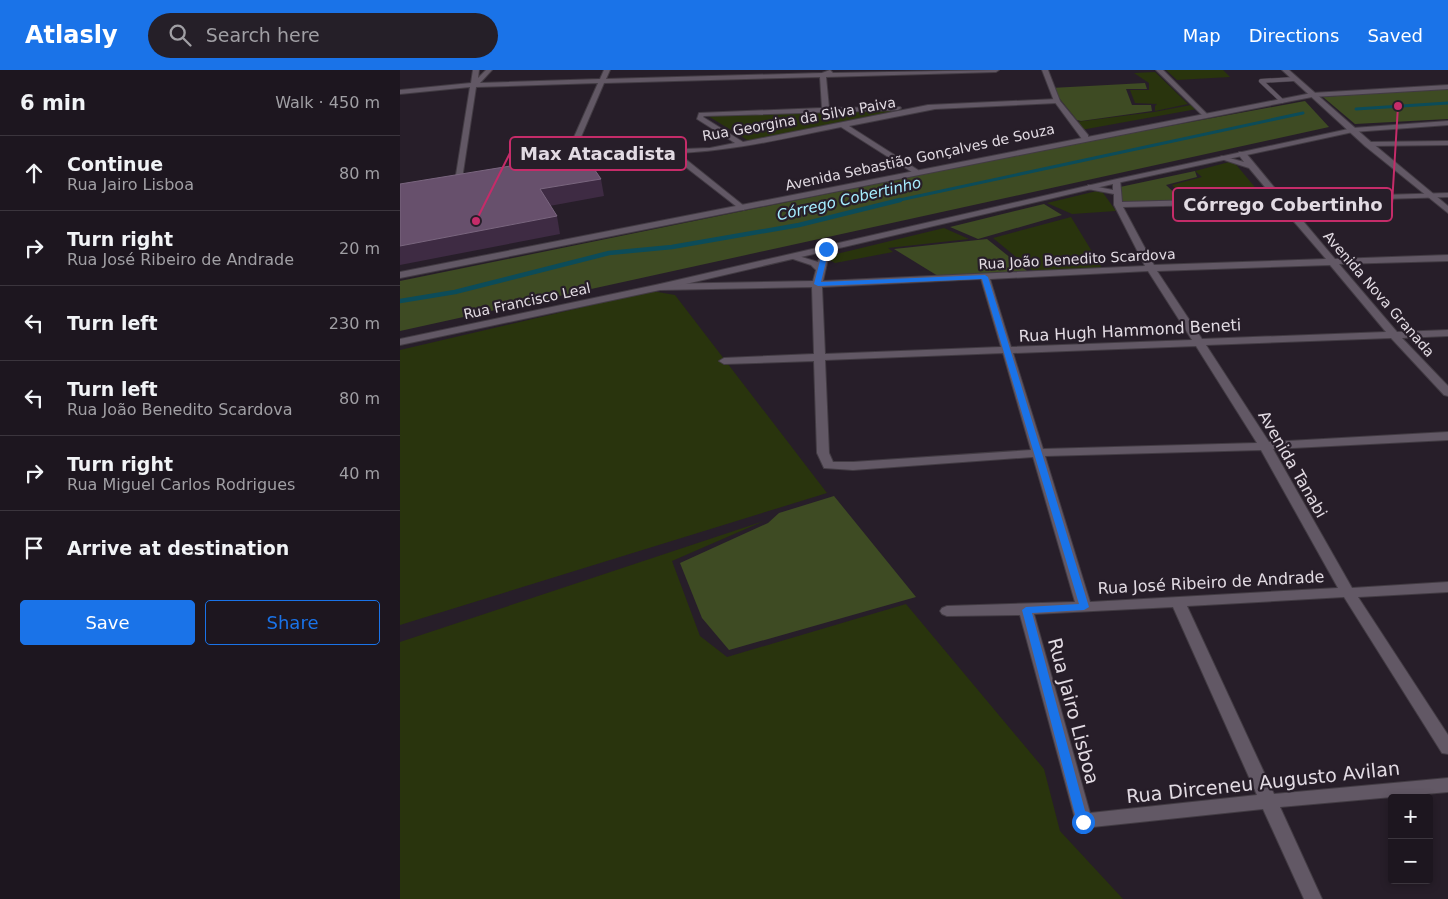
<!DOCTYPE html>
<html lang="en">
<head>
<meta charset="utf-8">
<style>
  body { margin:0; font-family:"DejaVu Sans",sans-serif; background:#251f28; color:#f1f3f6 }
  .controls { position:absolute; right:15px; bottom:15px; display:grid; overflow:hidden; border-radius:5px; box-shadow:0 2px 8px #0003 }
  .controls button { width:45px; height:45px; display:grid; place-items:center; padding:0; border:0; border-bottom:1px solid #3b353d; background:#1d161f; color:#f1f3f6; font:25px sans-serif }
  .stop { position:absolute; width:15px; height:15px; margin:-11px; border:4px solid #1a73e8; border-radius:50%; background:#fff }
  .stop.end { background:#1a73e8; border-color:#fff; box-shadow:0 1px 5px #0008 }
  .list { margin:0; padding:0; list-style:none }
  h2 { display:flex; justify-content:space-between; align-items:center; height:65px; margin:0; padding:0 20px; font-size:21px }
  h2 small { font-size:16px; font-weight:400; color:#a09fa4 }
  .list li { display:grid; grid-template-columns:32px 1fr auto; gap:15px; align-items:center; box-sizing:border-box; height:75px; padding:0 20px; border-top:1px solid #3b353d }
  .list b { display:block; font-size:19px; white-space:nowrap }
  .list p { margin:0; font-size:16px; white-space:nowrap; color:#a09fa4 }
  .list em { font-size:16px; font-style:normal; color:#a09fa4 }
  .actions { display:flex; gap:10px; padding:15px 20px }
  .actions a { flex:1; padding:11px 0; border:1px solid #1a73e8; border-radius:5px; text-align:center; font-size:18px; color:#1a73e8 }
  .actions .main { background:#1a73e8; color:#fff }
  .icon { flex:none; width:28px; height:28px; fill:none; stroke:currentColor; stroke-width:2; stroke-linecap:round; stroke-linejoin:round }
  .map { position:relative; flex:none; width:1048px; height:829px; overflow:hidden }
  header { display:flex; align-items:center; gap:30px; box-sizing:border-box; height:70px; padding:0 25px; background:#1a73e8; color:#fff }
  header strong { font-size:24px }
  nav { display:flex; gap:28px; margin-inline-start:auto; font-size:18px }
  .search { width:350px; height:45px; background:#251f28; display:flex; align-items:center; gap:12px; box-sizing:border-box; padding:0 18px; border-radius:28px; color:#a09fa4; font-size:19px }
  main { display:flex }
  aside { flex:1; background:#1d161f }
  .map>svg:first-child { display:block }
  .green { fill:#29340d }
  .forest { fill:#3e4b23 }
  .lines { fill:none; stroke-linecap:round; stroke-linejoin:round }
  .stream-far1 { stroke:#0c4c59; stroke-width:3 }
  .stream { stroke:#0c4c59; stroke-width:4.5 }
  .service-casing { stroke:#423b43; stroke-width:5 }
  .minor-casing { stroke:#423b43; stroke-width:2 }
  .tertiary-casing { stroke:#423b43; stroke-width:2 }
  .secondary-casing { stroke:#423b43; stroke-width:2 }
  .service { stroke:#625865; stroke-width:4 }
  .minor { fill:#625865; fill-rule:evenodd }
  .tertiary { fill:#625865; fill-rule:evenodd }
  .secondary { fill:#625865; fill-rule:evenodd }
  .shaded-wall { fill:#3e2b43 }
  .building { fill:#67506c; stroke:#7a667f }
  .route { fill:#1a73e8 }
  .labels { text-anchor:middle; stroke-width:4.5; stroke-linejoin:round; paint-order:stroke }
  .far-street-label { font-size:14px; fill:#e2dbe3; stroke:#271e29 }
  .far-water-label { font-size:15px; font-style:italic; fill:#a5edff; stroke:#271e29 }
  .street-label { font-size:16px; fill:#e2dbe3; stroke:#271e29 }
  .near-street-label { font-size:19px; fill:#e2dbe3; stroke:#271e29 }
  .leader { fill:none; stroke:#c52c69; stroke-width:2 }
  .callout-dot { fill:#c52c69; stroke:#271e29; stroke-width:2 }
  .callout { fill:#271e29; stroke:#c52c69; stroke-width:2 }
  .callout-label { font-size:18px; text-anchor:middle; font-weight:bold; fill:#e2dbe3 }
</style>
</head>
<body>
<header>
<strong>Atlasly</strong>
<div class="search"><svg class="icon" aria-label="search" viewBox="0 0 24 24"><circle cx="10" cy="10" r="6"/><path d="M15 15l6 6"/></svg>Search here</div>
<nav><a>Map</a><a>Directions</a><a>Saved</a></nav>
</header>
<main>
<aside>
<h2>6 min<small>Walk · 450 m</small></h2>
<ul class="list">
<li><svg class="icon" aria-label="ahead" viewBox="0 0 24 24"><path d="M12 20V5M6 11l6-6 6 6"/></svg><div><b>Continue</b><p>Rua Jairo Lisboa</p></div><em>80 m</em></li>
<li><svg class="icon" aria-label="right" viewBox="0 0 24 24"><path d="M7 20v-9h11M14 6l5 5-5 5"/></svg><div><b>Turn right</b><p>Rua José Ribeiro de Andrade</p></div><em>20 m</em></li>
<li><svg class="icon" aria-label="left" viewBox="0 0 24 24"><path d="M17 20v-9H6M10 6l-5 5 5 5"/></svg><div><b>Turn left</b></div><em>230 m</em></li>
<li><svg class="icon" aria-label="left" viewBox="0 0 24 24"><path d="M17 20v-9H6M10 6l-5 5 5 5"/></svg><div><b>Turn left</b><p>Rua João Benedito Scardova</p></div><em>80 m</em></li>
<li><svg class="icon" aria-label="right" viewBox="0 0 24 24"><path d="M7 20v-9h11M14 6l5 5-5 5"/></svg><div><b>Turn right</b><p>Rua Miguel Carlos Rodrigues</p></div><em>40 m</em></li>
<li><svg class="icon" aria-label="arrive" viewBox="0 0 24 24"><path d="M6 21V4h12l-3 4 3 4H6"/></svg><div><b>Arrive at destination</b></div></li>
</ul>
<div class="actions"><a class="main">Save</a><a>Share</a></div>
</aside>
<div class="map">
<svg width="1048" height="829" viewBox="0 0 1048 829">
  <rect width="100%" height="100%" fill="#271e29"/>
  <g class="green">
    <polygon points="766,0 823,0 830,7 777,10"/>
    <polygon points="755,2 788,34 755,41 755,36 757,34 735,33 730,20 749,20 749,13 734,3"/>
    <polygon points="791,35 797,39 681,60 676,52 754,42"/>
    <polygon points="504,39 349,71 308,46"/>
    <polygon points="833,91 864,128 787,130 772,115 802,107 795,101"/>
    <polygon points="701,120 716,141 672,144 647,133"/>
    <polygon points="671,147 702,198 633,201 593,168"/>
    <polygon points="544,158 569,169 488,178 493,182 435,193 424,187"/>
    <polygon points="252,221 275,225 427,423 0,555 0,280"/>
    <polygon points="364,451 272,491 300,566 327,587 506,534 644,699 660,761 723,829 0,829 0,572"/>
  </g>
  <g class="forest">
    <polygon points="745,13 747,19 726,19 732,35 751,35 752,41 681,51 677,50 651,18"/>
    <polygon points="1048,18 1048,49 955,54 923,27"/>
    <polygon points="905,31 929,57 0,261 0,211 672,74"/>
    <polygon points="795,101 797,107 766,115 783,131 722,132 720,117"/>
    <polygon points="644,134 662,145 578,169 550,157"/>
    <polygon points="587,169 627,201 538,206 494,179"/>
    <polygon points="434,426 516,527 329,580 302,548 280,493 368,453 379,443"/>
  </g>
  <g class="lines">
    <g class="stream-far1">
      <polyline points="956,39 1048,33"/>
      <polyline points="495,131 903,43"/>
    </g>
    <polyline class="stream" points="0,231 55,222 209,183 272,177 399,155 500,130"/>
    <g class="service-casing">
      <polyline id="service" points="882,31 861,11 895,9"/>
    </g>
    <g class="minor-casing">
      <g id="minor">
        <path d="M 73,0 L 79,0 L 78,8 L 86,0 L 92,0 L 80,13 L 200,9 L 204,0 L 210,0 L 206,9 L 422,3 L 430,0 L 433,3 L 599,0 L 596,2 L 426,7 L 429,38 L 500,37 L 501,38 L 498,40 L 304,46 L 303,47 L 343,72 L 528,35 L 657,29 L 660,31 L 657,33 L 535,39 L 449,56 L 518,100 L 519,102 L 515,104 L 441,57 C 386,68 333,81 278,83 L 344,136 L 344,140 L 341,140 L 269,84 L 233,85 L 164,94 L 163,92 L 198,13 L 76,17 L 62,109 L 55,111 L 70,17 L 0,24 L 0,20 L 71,13 ZM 420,7 L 422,38 L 299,43 L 297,49 L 335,73 L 310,78 L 233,81 L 172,88 L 204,13 Z"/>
        <polygon points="756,0 763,0 807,44 807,46 803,46"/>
        <polygon points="1048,71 1048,75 968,76 964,74 968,72"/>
        <path d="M 839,82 L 845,82 L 883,128 L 1048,123 L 1048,127 L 887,132 L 935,189 L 1048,185 L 1048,191 L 939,194 L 997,262 L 1048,260 L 1048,266 L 1002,268 L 1048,316 L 1048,326 L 1044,325 L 991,268 L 806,275 L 869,372 L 1048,362 L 1048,370 L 873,379 L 952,518 L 1048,512 L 1048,522 L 958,527 L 1048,665 L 1048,684 L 1042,683 L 944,527 L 787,536 L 874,724 L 1048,708 L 1048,722 L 880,737 L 922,829 L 904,829 L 863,739 L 683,758 L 677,756 L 620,545 L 547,546 L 542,544 L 540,541 L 542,538 L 547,536 L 675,532 L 633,387 L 453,400 L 424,398 L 417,383 L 414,291 L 324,294 L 319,291 L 324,288 L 414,284 L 412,217 L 260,220 L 255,217 L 260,214 L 413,211 L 416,200 L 411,195 L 387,187 L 392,184 L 418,192 L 422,179 L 426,176 L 430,179 L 423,211 L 745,196 L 714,135 L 714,124 L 688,119 L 688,115 L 713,120 L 713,111 L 720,109 L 722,132 L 874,128 L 849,98 L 818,88 L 822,86 L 844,92 L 838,84 ZM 878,133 L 926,189 L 754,195 L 723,137 ZM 930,195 L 986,262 L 802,269 L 757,201 ZM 748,201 L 792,270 L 611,277 L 590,209 ZM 581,209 L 601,277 L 425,284 L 422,217 ZM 796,276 L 857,373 L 643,379 L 613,283 ZM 603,283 L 631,380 L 453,392 L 433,392 L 429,383 L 425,290 ZM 861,380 L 938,518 L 690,532 L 645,386 ZM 773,537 L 857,725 L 690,743 L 634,544 Z"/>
      </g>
    </g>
    <g class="tertiary-casing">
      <g id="tertiary">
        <polygon points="642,0 648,0 660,31 688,65 688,69 682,69 654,31"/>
        <polygon points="882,0 889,0 971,72 1048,136 1048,143 965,76"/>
      </g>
    </g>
    <g class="secondary-casing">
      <g id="secondary">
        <polygon points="1048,15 1048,19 912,27 0,208 0,202 912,23"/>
        <polygon points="1048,51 1048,55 953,62 717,113 260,220 0,275 0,269 260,214 717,109 953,58"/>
      </g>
    </g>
    <use href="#service" class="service"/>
    <use href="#minor" class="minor"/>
    <use href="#tertiary" class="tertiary"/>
    <use href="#secondary" class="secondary"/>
  </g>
  <g class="shaded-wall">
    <polygon points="201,109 204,126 144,137 140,119"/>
    <polygon points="157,146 160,164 0,195 0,176"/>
  </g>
  <polygon class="building" points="184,84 201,109 140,119 157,146 0,176 0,114"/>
  <polygon class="route" points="426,177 429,179 421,212 585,205 588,207 689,537 684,540 632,543 688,752 687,755 679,755 677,752 622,540 626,537 679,534 582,209 418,216 414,214 423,179"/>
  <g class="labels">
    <g class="far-street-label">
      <text transform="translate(399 49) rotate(-10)" y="5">Rua Georgina da Silva Paiva</text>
      <text transform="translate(520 87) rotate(-12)" y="5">Avenida Sebastião Gonçalves de Souza</text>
      <text transform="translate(677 189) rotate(-3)" y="5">Rua João Benedito Scardova</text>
      <text transform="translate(979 224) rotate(49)" y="5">Avenida Nova Granada</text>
      <text transform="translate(127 231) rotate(-12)" y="5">Rua Francisco Leal</text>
    </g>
    <g class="far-water-label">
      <text transform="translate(449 129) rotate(-13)" y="5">Córrego Cobertinho</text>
    </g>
    <g class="street-label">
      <text transform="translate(730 260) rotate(-3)" y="6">Rua Hugh Hammond Beneti</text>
      <text transform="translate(893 394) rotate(60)" y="6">Avenida Tanabi</text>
      <text transform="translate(811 512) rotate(-3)" y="6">Rua José Ribeiro de Andrade</text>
    </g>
    <g class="near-street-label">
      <text transform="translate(674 641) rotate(75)" y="7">Rua Jairo Lisboa</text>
      <text transform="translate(863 712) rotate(-6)" y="7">Rua Dirceneu Augusto Avilan</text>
    </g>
  </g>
  <path class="leader" d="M76 151L110 83M998 36L992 134"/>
  <g class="callout-dot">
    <circle cx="76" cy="151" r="5"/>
    <circle cx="998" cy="36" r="5"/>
  </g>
  <g class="callout">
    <rect x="110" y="67" width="176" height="33" rx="5"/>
    <rect x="773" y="118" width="219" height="33" rx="5"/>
  </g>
  <g class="callout-label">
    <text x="198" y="90">Max Atacadista</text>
    <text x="883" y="141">Córrego Cobertinho</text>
  </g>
</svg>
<div class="controls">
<button>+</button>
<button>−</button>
</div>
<div class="stop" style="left:683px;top:752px"></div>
<div class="stop end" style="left:426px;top:179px"></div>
</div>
</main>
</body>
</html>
